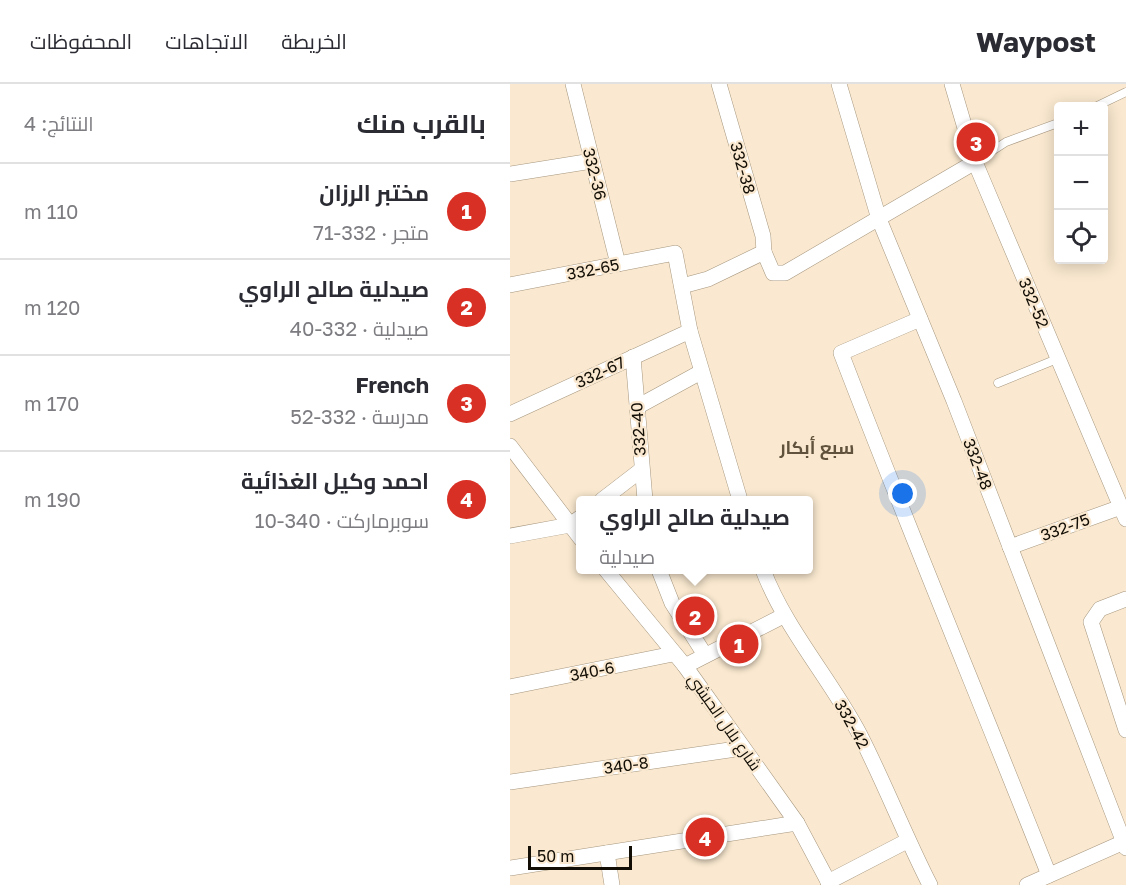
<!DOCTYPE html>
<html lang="ar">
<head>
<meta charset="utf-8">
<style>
  body { margin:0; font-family:"Golos Text",Cairo,sans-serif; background:#f7f7f7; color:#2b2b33; direction:rtl }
  .controls { position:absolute; right:18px; top:18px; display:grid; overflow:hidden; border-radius:6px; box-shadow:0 3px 15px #0003 }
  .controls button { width:54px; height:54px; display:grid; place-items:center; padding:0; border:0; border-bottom:2px solid #e1e1e2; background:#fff; color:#2b2b33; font:30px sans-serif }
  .scale { position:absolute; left:18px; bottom:15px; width:104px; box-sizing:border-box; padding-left:6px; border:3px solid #120d05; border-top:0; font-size:16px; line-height:21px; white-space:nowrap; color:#120d05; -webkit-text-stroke:4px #fae9d0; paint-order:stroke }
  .you { position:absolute; left:393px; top:410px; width:21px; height:21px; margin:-15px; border:4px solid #fff; border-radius:50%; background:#1a73e8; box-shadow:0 0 0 9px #1a73e833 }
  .badge { display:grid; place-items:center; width:39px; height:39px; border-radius:50%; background:#d93025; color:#fff; font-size:20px; font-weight:700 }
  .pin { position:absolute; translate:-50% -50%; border:3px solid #fff; box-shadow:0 2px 6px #0006 }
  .popup { position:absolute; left:66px; top:412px; width:237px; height:78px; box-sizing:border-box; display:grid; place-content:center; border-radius:6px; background:#fff; filter:drop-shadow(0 2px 4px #0005); font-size:20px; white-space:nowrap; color:#7c7c81 }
  .popup b { font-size:22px; color:#2b2b33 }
  .popup::after { content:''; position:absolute; left:50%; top:100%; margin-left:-12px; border:12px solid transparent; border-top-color:#fff }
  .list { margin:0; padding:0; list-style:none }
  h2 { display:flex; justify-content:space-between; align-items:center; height:78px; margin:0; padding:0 24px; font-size:26px }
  h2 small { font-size:20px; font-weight:400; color:#7c7c81 }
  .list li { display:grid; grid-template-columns:39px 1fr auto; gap:18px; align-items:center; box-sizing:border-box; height:96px; padding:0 24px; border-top:2px solid #e1e1e2 }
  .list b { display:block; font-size:22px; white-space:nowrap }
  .list p { margin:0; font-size:20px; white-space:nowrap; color:#7c7c81 }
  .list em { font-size:20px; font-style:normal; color:#7c7c81 }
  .icon { flex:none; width:33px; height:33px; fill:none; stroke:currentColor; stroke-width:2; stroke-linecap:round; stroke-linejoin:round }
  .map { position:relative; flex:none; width:616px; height:801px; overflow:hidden; direction:ltr }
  header { display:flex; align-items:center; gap:36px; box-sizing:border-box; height:84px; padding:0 30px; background:#fff; border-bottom:2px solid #e1e1e2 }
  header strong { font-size:28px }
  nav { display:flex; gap:33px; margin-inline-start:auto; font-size:21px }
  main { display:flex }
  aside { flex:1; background:#fff }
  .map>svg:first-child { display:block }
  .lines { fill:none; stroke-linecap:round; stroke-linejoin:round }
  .service-casing { stroke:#a6967e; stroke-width:9 }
  .minor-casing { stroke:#a6967e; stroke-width:16 }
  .service { stroke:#fff; stroke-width:8 }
  .minor { stroke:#fff; stroke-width:15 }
  .labels { text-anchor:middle; stroke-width:4.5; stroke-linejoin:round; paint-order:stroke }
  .street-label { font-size:16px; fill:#120d05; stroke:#fae9d0 }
  .neighbourhood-label { font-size:18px; font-weight:bold; fill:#60523c; stroke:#fae9d0 }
</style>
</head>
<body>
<header>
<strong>Waypost</strong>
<nav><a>الخريطة</a><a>الاتجاهات</a><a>المحفوظات</a></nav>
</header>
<main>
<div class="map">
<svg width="616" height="801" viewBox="0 0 616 801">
  <rect width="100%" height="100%" fill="#fae9d0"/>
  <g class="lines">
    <g class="service-casing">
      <g id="service">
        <polyline points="587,22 616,8"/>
        <polyline points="465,78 496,58 548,39"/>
        <polyline points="488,299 547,275"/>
      </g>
    </g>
    <g class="minor-casing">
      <g id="minor">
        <polyline points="63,0 108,180"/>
        <polyline points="209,0 253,152 254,168"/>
        <polyline points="329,0 369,135 444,317 616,764"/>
        <polyline points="442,0 465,78 616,435"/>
        <polyline points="0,90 82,77"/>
        <polyline points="0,201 165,169 180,247 230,416"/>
        <polyline points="172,202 198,195 254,168 263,189 275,189 465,78"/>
        <path d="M 410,235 L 331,269 C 398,444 470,617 539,791"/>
        <polyline points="123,273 135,416"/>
        <polyline points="127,323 191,288"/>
        <polyline points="0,330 180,247"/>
        <polyline points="0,362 71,455"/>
        <polyline points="92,416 131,386"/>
        <polyline points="0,452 60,441 71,433"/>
        <polyline points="500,463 611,423"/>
        <polyline points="96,486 175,582 287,739 320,801"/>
        <polyline points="149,486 162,519 195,571"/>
        <path d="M 253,486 C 276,546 320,594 350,651 C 375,700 395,752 420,801"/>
        <polyline points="616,515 590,525 581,538 616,646"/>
        <polyline points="175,582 273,532"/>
        <polyline points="0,603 163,570"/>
        <polyline points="0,698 233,664"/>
        <polyline points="97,769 102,801"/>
        <polyline points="0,784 287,739"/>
        <polyline points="318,798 397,757"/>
        <polyline points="517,801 616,757"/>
      </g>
    </g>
    <use href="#service" class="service"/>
    <use href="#minor" class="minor"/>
  </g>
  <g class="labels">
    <g class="street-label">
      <text transform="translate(233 84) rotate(74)" y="6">332-38</text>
      <text transform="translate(85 90) rotate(76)" y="6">332-36</text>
      <text transform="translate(83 185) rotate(-11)" y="6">332-65</text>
      <text transform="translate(524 219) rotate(67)" y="6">332-52</text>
      <text transform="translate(90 288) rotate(-25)" y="6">332-67</text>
      <text transform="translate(128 345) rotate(-94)" y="6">332-40</text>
      <text transform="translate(468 380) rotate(69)" y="6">332-48</text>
      <text transform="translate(555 443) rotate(-20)" y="6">332-75</text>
      <text transform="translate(82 587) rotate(-11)" y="6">340-6</text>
      <text transform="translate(215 638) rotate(55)" y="6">شارع بلال الحبشي</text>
      <text transform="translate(342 640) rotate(61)" y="6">332-42</text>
      <text transform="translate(116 681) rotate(-8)" y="6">340-8</text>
    </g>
    <g class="neighbourhood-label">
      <text x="307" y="370">سبع أبكار</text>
    </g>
  </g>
</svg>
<div class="controls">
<button>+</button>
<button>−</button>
<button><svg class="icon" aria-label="locate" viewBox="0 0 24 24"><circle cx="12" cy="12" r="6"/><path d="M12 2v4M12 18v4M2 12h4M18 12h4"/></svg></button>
</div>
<div class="scale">50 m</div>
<div class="you"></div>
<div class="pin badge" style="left:229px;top:560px">1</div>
<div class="pin badge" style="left:185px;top:532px">2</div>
<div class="popup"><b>صيدلية صالح الراوي</b>صيدلية</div>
<div class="pin badge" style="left:466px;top:58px">3</div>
<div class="pin badge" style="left:195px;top:753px">4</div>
</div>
<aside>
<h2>بالقرب منك<small>النتائج: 4</small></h2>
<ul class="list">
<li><span class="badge">1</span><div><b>مختبر الرزان</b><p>متجر · 332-71</p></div><em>110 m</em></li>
<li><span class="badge">2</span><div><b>صيدلية صالح الراوي</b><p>صيدلية · 332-40</p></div><em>120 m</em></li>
<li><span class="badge">3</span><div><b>French</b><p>مدرسة · 332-52</p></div><em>170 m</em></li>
<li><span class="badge">4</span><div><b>احمد وكيل الغذائية</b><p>سوبرماركت · 340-10</p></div><em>190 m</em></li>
</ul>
</aside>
</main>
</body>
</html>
